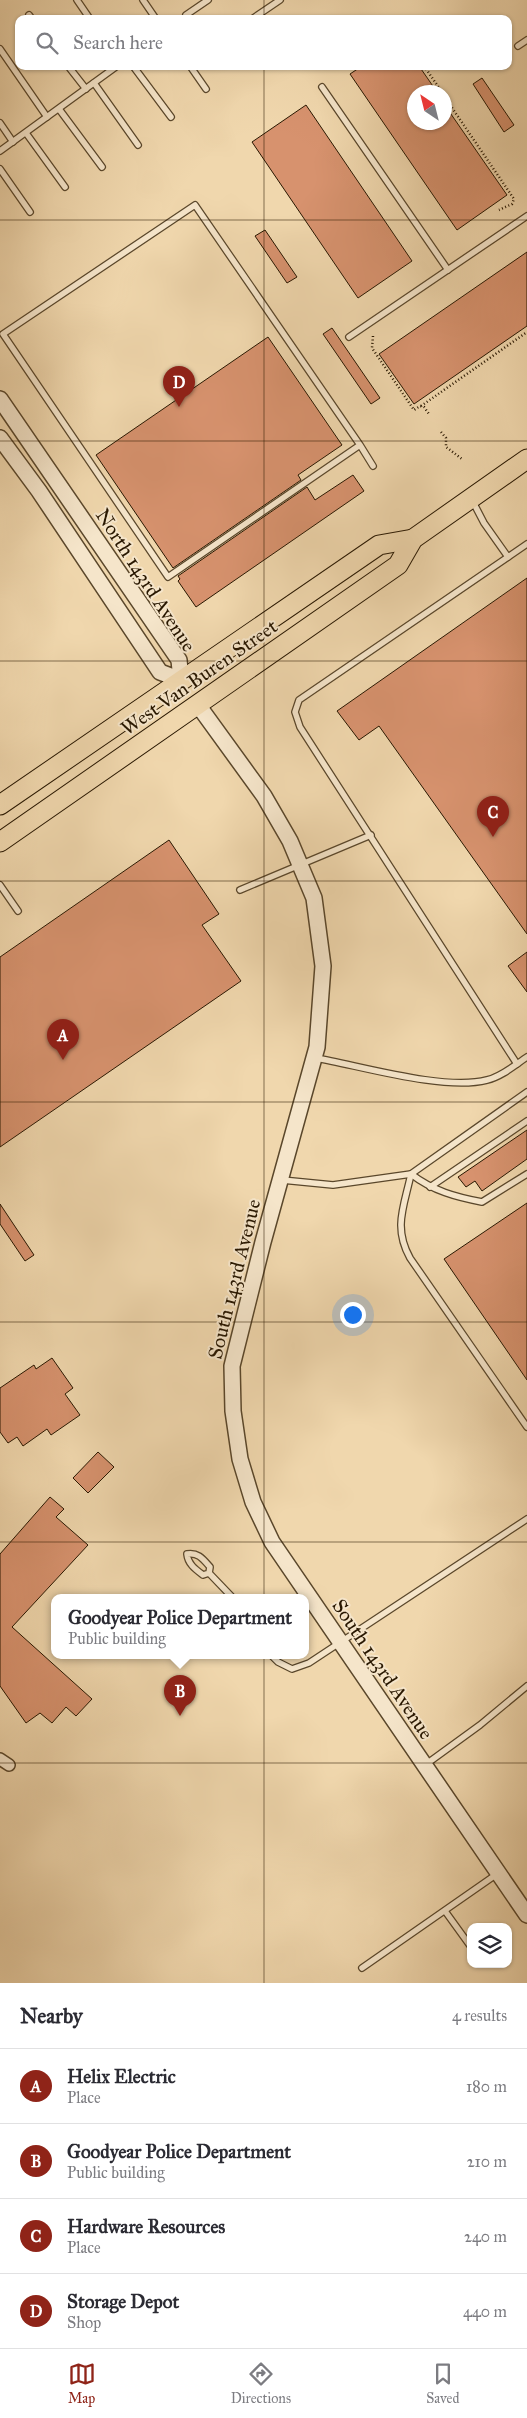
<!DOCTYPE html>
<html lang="en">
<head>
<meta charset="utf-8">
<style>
  body { margin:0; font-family:"IM FELL Great Primer",serif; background:#f7f7f7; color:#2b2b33 }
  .controls { position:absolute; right:15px; bottom:15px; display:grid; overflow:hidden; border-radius:10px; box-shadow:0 1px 4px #0004 }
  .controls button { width:45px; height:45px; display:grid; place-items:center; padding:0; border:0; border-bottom:1px solid #e1e1e2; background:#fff; color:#2b2b33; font:25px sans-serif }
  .compass { position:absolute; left:407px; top:85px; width:45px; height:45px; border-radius:50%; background:#fff; box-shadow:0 1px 4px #0004; rotate:325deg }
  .you { position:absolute; left:352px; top:1314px; width:18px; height:18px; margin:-12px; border:4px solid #fff; border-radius:50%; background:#1a73e8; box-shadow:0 0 0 8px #1a73e833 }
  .badge { display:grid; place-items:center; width:32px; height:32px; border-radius:50%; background:#8f2418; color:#fff; font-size:16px; font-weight:700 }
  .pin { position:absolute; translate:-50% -41px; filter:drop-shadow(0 1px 2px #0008) }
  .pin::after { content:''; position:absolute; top:26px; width:18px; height:15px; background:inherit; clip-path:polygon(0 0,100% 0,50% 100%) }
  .popup { position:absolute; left:51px; top:1594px; width:258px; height:65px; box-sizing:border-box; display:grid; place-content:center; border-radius:10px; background:#fff; filter:drop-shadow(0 1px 4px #0005); font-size:16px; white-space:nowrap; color:#7c7c81 }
  .popup b { font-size:19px; color:#2b2b33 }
  .popup::after { content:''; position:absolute; left:50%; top:100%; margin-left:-10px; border:10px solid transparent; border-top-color:#fff }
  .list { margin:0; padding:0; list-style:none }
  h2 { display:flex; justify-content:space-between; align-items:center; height:65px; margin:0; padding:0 20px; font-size:21px }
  h2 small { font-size:16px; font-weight:400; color:#7c7c81 }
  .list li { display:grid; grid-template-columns:32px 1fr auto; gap:15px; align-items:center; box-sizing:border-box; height:75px; padding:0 20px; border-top:1px solid #e1e1e2 }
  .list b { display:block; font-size:19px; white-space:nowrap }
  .list p { margin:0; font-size:16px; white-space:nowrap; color:#7c7c81 }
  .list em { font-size:16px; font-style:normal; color:#7c7c81 }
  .icon { flex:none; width:28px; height:28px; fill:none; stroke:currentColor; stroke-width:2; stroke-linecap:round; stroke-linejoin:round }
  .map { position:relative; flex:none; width:527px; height:1983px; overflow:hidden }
  .search { position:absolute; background:#fff; box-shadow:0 1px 4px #0004; left:15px; right:15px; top:15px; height:55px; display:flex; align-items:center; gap:12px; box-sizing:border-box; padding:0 18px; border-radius:10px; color:#7c7c81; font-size:19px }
  .sheet { height:365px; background:#fff }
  nav { display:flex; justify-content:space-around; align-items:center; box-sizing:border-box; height:70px; border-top:1px solid #e1e1e2; background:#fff; font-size:14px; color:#7c7c81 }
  nav a { display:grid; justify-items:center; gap:2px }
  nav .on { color:#8f2418 }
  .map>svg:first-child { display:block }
  .building { fill:#d7926e; stroke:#281700 }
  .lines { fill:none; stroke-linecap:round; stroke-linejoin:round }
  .service-casing { stroke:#5a472b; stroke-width:8 }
  .minor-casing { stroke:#5a472b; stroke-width:14 }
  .tertiary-casing { stroke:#5a472b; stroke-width:18 }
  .primary-casing { stroke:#281700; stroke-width:21 }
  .path { stroke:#281700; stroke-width:2.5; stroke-dasharray:1 2.5; stroke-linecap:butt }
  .service { stroke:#f5e5ca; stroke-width:5.5 }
  .minor { stroke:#f5e5ca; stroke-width:11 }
  .tertiary { stroke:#f5e5ca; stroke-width:15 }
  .primary { stroke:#f0d7ad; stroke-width:19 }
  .grid { fill:none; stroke:#281700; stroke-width:1; stroke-opacity:0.55 }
  .labels { text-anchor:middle; stroke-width:4; stroke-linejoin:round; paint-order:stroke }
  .street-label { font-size:20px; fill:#281700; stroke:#f5e5ca }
</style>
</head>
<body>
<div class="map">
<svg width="527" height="1983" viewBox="0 0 527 1983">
  <rect width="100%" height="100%" fill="#f0d7ad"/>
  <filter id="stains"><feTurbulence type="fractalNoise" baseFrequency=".004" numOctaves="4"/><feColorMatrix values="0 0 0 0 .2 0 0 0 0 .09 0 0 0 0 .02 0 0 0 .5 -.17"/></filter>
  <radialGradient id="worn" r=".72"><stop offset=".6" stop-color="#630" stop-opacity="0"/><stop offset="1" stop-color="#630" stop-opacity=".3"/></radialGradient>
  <g class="building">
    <polygon points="362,66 419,66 437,92 414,92 414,122 444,122 444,104 507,195 457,230 350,74"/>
    <polygon points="482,78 514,125 504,132 473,84"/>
    <polygon points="306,105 412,261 358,298 252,142"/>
    <polygon points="265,230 297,277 287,283 255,236"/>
    <polygon points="527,252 527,326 414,404 379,354"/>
    <polygon points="332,328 380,398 371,404 323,334"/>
    <polygon points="268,337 342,445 298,475 301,480 173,568 96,455"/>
    <polygon points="353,475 364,491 196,607 178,581 180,579 178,576 307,487 315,500"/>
    <polygon points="527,578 527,934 379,726 359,740 337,711"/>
    <polygon points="169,840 219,914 202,925 241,981 0,1147 0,957"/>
    <polygon points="527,952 527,992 508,966"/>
    <polygon points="527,1130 527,1159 482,1191 475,1181 466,1187 458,1177"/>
    <polygon points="527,1203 527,1380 444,1259"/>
    <polygon points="0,1204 34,1255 25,1261 0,1224"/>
    <polygon points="52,1358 73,1388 65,1394 80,1415 51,1435 47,1429 23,1446 17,1437 8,1443 0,1432 0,1388 34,1365 36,1369"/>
    <polygon points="98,1452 114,1467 88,1493 73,1478"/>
    <polygon points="50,1497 64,1509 56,1517 88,1545 12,1627 92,1699 76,1716 66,1707 52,1723 40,1713 26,1723 0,1686 0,1554"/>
  </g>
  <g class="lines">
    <g class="service-casing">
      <g id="service">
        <polyline points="77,0 90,19"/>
        <polyline points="143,0 156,19"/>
        <polyline points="29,15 32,19"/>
        <polyline points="189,19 186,15 208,0"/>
        <polyline points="252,19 280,0"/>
        <polyline points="518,46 527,40"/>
        <polyline points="0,49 47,117"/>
        <polyline points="68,66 86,89"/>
        <polyline points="133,66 171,117"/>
        <polyline points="190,66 206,89"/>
        <polyline points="94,83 138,145"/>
        <polyline points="322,87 448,270"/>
        <polyline points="59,109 102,167"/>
        <polyline points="0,123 13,142"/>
        <polyline points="26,133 65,187"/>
        <polyline points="0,151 117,66"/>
        <polyline points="0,169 30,212"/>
        <polyline points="349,337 527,216"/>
        <polyline points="360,445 168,577 3,334 195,205 360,445 373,466"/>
        <polyline points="472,500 484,523 508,557 527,544"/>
        <polyline points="508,557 299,700 295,712 300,727 517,1064"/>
        <polyline points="0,885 18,911"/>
        <polyline points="240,890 371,835"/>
        <path d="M 316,1058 C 361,1066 444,1091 487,1080 C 501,1077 515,1065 527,1057"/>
        <path d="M 527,1092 L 411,1174 C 404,1207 393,1227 410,1258 L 527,1427"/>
        <path d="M 282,1180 L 333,1185 L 411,1174 C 433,1191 456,1197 482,1202 L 527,1174"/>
        <polyline points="430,1187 527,1121"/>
        <path d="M 209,1573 L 210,1567 C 203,1559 198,1552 187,1554 C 188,1564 195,1569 203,1575 L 209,1573 L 232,1597"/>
        <polyline points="271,1655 278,1662 292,1669 309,1663 527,1519"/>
        <polyline points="425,1765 480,1725 527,1686"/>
        <polyline points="445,1911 471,1947"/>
        <polyline points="362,1968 497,1874"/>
      </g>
    </g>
    <g class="minor-casing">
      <polyline id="minor" points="0,1759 9,1765"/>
    </g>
    <g class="tertiary-casing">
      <g id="tertiary">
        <polyline points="0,399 179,660 181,680 160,672 39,491 0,438"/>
        <polyline points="198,705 264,796 290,841 314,898 323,966 317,1047 263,1242 232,1366 233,1411 240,1459 253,1502 272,1542 527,1915"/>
      </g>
    </g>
    <g class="primary-casing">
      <g id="primary">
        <polyline points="0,805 379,545 413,539"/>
        <polyline points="0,842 398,565 413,539 527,459"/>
      </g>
    </g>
    <g class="path">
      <polyline points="424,66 442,92"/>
      <polyline points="444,96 514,199 512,204 499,210"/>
      <polyline points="373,336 372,348 414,410 420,406 424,407 429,414"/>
      <polyline points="421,406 527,332"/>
      <polyline points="441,432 446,438 446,447 462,459"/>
    </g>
    <use href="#service" class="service"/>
    <use href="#minor" class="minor"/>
    <use href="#tertiary" class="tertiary"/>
    <use href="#primary" class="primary"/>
  </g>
  <path class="grid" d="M 264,0 L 264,19M 264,66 L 264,1983M 0,220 L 527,220M 0,441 L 527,441M 0,661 L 527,661M 0,881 L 527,881M 0,1102 L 527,1102M 0,1322 L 527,1322M 0,1542 L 527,1542M 0,1763 L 527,1763"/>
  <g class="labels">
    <g class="street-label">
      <text transform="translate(146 580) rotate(57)" y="7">North 143rd Avenue</text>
      <text transform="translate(199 677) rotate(-35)" y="7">West Van Buren Street</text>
      <text transform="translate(234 1279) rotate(-76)" y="7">South 143rd Avenue</text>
      <text transform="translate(383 1669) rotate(56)" y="7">South 143rd Avenue</text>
    </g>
  </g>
  <rect width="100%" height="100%" filter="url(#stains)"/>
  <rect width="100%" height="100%" fill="url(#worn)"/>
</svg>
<div class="controls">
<button><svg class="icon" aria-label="layers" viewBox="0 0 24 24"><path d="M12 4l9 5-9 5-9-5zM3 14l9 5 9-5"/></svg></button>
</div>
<svg class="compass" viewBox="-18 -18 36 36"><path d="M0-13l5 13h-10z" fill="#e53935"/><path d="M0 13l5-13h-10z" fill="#7c7c81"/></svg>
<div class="you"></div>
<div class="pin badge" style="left:63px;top:1060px">A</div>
<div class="pin badge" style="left:180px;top:1716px">B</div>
<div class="popup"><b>Goodyear Police Department</b>Public building</div>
<div class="pin badge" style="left:493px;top:837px">C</div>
<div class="pin badge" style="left:179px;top:407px">D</div>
<div class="search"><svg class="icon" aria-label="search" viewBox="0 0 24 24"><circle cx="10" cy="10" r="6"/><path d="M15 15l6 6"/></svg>Search here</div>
</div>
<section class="sheet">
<h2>Nearby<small>4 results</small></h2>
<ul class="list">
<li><span class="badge">A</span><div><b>Helix Electric</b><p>Place</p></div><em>180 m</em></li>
<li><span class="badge">B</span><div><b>Goodyear Police Department</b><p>Public building</p></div><em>210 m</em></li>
<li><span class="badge">C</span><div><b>Hardware Resources</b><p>Place</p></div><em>240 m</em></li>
<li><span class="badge">D</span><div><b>Storage Depot</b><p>Shop</p></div><em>440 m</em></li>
</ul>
</section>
<nav>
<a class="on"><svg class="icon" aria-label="map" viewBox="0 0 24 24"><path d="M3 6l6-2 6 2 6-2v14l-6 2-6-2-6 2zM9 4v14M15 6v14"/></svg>Map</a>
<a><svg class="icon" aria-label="directions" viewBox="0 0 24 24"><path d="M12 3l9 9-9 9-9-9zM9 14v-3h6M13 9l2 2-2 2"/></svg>Directions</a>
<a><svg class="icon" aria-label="saved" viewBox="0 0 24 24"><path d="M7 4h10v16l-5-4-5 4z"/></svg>Saved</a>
</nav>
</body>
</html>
